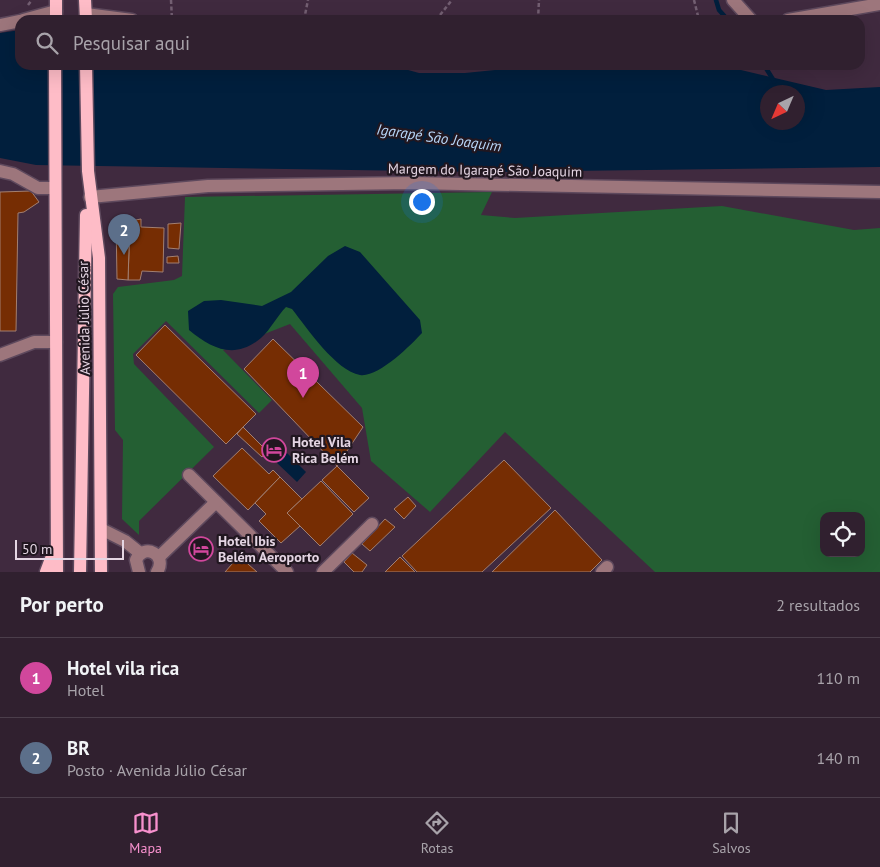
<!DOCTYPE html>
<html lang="pt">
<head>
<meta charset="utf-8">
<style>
  body { margin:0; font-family:"PT Sans",sans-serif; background:#3c2d3b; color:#f1f3f6 }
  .controls { position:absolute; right:15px; bottom:15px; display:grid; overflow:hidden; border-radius:10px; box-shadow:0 5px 20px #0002 }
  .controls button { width:45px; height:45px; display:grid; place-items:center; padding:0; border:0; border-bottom:1px solid #4b3e4b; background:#30202f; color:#f1f3f6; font:25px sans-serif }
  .compass { position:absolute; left:760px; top:85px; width:45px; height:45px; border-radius:50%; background:#30202f; box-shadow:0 5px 20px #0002; rotate:224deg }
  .scale { position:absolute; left:15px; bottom:12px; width:109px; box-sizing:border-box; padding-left:5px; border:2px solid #e4d5e3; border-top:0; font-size:14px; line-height:18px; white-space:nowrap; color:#e4d5e3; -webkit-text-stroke:4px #211720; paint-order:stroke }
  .you { position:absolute; left:421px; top:201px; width:18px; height:18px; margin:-12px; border:4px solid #fff; border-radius:50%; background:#1a73e8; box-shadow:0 0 0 8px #1a73e833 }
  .badge { display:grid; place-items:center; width:32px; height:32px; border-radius:50%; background:#f790cd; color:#fff; font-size:16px; font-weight:700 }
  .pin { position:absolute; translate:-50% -41px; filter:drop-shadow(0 1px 2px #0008) }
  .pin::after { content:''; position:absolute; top:26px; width:18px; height:15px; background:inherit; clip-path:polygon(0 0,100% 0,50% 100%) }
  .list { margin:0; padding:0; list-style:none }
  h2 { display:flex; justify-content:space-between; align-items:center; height:65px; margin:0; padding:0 20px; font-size:21px }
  h2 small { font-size:16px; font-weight:400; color:#a8a3aa }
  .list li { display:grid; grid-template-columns:32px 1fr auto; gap:15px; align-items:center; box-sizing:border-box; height:80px; padding:0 20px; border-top:1px solid #4b3e4b }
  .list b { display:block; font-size:19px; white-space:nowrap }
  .list p { margin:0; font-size:16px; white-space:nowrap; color:#a8a3aa }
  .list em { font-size:16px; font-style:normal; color:#a8a3aa }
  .icon { flex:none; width:28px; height:28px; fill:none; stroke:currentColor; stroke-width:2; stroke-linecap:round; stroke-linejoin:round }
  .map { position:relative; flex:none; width:880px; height:572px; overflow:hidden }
  .search { position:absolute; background:#30202f; box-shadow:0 5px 20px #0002; left:15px; right:15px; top:15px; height:55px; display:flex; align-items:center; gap:12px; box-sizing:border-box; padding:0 18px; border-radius:15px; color:#a8a3aa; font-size:19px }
  .sheet { height:225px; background:#30202f }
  nav { display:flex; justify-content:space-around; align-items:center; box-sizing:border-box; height:70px; border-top:1px solid #4b3e4b; background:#30202f; font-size:14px; color:#a8a3aa }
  nav a { display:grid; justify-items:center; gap:2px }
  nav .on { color:#f790cd }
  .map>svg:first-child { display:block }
  .green { fill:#245f33; fill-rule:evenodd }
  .water { fill:#011f3d; fill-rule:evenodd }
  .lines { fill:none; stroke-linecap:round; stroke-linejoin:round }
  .stream { stroke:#011f3d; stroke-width:4.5 }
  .building { fill:#762d03; stroke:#a27f71 }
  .minor-casing { stroke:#5e495d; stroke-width:15 }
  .major-casing { stroke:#5e495d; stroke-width:15 }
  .path { stroke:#735f72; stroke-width:2.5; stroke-dasharray:4 2.5; stroke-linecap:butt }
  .minor { stroke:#9d767c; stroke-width:12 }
  .major { stroke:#febcc7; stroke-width:12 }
  .labels { text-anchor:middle; stroke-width:4.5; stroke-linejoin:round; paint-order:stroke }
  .street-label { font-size:14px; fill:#e4d5e3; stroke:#211720 }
  .poi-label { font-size:14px; font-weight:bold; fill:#e4d5e3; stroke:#211720; text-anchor:start }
  .water-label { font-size:15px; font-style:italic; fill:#b7d5f7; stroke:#211720 }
</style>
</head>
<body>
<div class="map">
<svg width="880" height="572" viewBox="0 0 880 572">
  <rect width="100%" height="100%" fill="#402a3f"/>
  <path class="green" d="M 492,192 L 481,215 L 515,218 L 722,206 L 854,230 L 880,228 L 880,572 L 655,572 L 505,432 L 430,512 L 371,461 L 362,408 L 290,324 L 223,350 L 272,400 L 259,413 L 166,321 L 133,354 L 134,364 L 214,447 L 139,521 L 139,535 L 122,519 L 123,440 L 115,430 L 113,294 L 118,287 L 174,280 L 182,276 L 185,197 ZM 824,516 L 861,516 L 861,553 L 824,553 Z"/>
  <g class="water">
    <path d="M 20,30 L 20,65 L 390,65 L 419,73 L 465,73 L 547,65 L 720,65 L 826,90 L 880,87 L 880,167 L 482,172 L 36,165 L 0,158 L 0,33 ZM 768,92 L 798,92 L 798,122 L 768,122 Z"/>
    <path d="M 345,246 L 360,252 L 420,320 L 422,333 C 411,345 378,378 360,375 C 336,371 307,328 292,309 L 286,307 C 277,316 271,329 261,338 C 235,360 212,349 189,330 L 188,311 L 204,301 L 221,300 L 262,306 L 291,292 L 328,256 Z"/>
    <polygon points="287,453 306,472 297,482 277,463"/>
  </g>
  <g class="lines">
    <g class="stream">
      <polyline points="716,0 719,10 728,20"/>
      <polyline points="764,65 774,81"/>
    </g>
  </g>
  <g class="building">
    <polygon points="31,191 39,202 24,212 18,213 16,331 0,331 0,192"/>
    <polygon points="141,219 141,227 164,228 163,272 142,271 140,280 128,280 130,221"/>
    <polygon points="116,220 130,221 128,280 117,279"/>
    <polygon points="181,223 179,249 168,248 168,224"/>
    <polygon points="178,256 179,263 167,263 167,257"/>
    <polygon points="165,325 256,414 226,444 136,355"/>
    <polygon points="273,339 363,427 337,466 244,369"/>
    <polygon points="243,427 267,451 262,457 237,434"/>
    <polygon points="242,448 269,474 273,470 280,477 248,510 213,476"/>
    <polygon points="504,460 551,508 482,572 417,572 402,556"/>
    <polygon points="337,466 369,498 354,512 322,480"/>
    <polygon points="280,477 302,499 287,513 300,526 281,543 259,521 266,514 255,503"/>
    <polygon points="321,481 353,514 320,546 287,513"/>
    <polygon points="408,497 416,506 404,519 394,509"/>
    <polygon points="555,510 602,560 590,572 492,572"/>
    <polygon points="385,519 395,527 370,551 362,544"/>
    <polygon points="352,553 367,565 362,572 354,572 344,562"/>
    <polygon points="239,556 257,572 225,572"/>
    <polygon points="400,557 415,572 385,572"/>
  </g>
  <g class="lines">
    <g class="minor-casing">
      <g id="minor">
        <polyline points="733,0 751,20"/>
        <polyline points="86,14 132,20"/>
        <polyline points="23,20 56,11"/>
        <polyline points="788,20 880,4"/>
        <polyline points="0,25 20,21"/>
        <polyline points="0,171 13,174 38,188 55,188"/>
        <polyline points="90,197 208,186 411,183 880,192"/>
        <polyline points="0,355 34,342 56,342"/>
        <polyline points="189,475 287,572"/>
        <polyline points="103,530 125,541 140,553"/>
        <polyline points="159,557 216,502"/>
        <path d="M 139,572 L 136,560 C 144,542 168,555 157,572"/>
        <polyline points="323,572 372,524"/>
        <polyline points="602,572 607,567"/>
      </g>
    </g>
    <g class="major-casing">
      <g id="major">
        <polyline points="85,0 86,20"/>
        <polyline points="56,20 56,0"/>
        <polyline points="55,65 57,572"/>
        <polyline points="86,65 88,171 99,258 101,572"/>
        <polyline points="46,572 54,551"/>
        <polyline points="80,572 86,215"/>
      </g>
    </g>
    <g class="path">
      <polyline points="171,0 172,20"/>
      <polyline points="694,0 699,20"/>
      <polyline points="28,5 32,0"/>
      <polyline points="304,20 308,0"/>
      <polyline points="436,20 452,0"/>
      <polyline points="538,20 539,0"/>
    </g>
    <use href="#minor" class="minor"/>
    <use href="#major" class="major"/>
  </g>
  <defs>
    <g id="hotel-ring" transform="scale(1.25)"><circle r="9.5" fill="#211720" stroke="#d1479c" stroke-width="1.5"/><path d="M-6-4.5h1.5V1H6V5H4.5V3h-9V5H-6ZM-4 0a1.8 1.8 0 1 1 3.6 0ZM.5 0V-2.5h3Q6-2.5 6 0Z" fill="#d1479c"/></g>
  </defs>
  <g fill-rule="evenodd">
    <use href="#hotel-ring" x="274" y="450"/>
    <use href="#hotel-ring" x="201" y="549"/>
  </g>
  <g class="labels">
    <g class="street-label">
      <text transform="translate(485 170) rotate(1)" y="5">Margem do Igarapé São Joaquim</text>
      <text transform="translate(84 318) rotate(-91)" y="5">Avenida Júlio César</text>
    </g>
    <g class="poi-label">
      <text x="292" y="447">Hotel Vila<tspan x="292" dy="16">Rica Belém</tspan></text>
      <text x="218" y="546">Hotel Ibis<tspan x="218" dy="16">Belém Aeroporto</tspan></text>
    </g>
    <g class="water-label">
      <text transform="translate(439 138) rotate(8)" y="5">Igarapé São Joaquim</text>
    </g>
  </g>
</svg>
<div class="controls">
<button><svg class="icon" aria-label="locate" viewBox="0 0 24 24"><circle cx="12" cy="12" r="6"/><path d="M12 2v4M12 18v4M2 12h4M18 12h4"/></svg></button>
</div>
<svg class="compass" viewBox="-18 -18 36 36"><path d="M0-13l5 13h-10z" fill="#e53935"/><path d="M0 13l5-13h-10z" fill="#a8a3aa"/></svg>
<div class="scale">50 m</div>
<div class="you"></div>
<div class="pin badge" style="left:303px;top:398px;background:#d1479c">1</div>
<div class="pin badge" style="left:124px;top:255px;background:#5c6f8a">2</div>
<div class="search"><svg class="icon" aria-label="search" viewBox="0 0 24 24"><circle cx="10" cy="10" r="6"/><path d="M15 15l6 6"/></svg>Pesquisar aqui</div>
</div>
<section class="sheet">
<h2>Por perto<small>2 resultados</small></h2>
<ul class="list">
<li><span class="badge" style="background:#d1479c">1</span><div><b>Hotel vila rica</b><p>Hotel</p></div><em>110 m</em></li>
<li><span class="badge" style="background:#5c6f8a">2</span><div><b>BR</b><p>Posto · Avenida Júlio César</p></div><em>140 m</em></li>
</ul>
</section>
<nav>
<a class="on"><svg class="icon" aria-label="map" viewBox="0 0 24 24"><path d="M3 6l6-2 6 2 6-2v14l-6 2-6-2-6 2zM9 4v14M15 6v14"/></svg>Mapa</a>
<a><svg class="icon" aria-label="directions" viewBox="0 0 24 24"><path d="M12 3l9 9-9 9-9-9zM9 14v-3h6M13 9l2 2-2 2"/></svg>Rotas</a>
<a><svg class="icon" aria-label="saved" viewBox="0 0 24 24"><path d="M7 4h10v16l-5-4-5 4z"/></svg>Salvos</a>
</nav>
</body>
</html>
